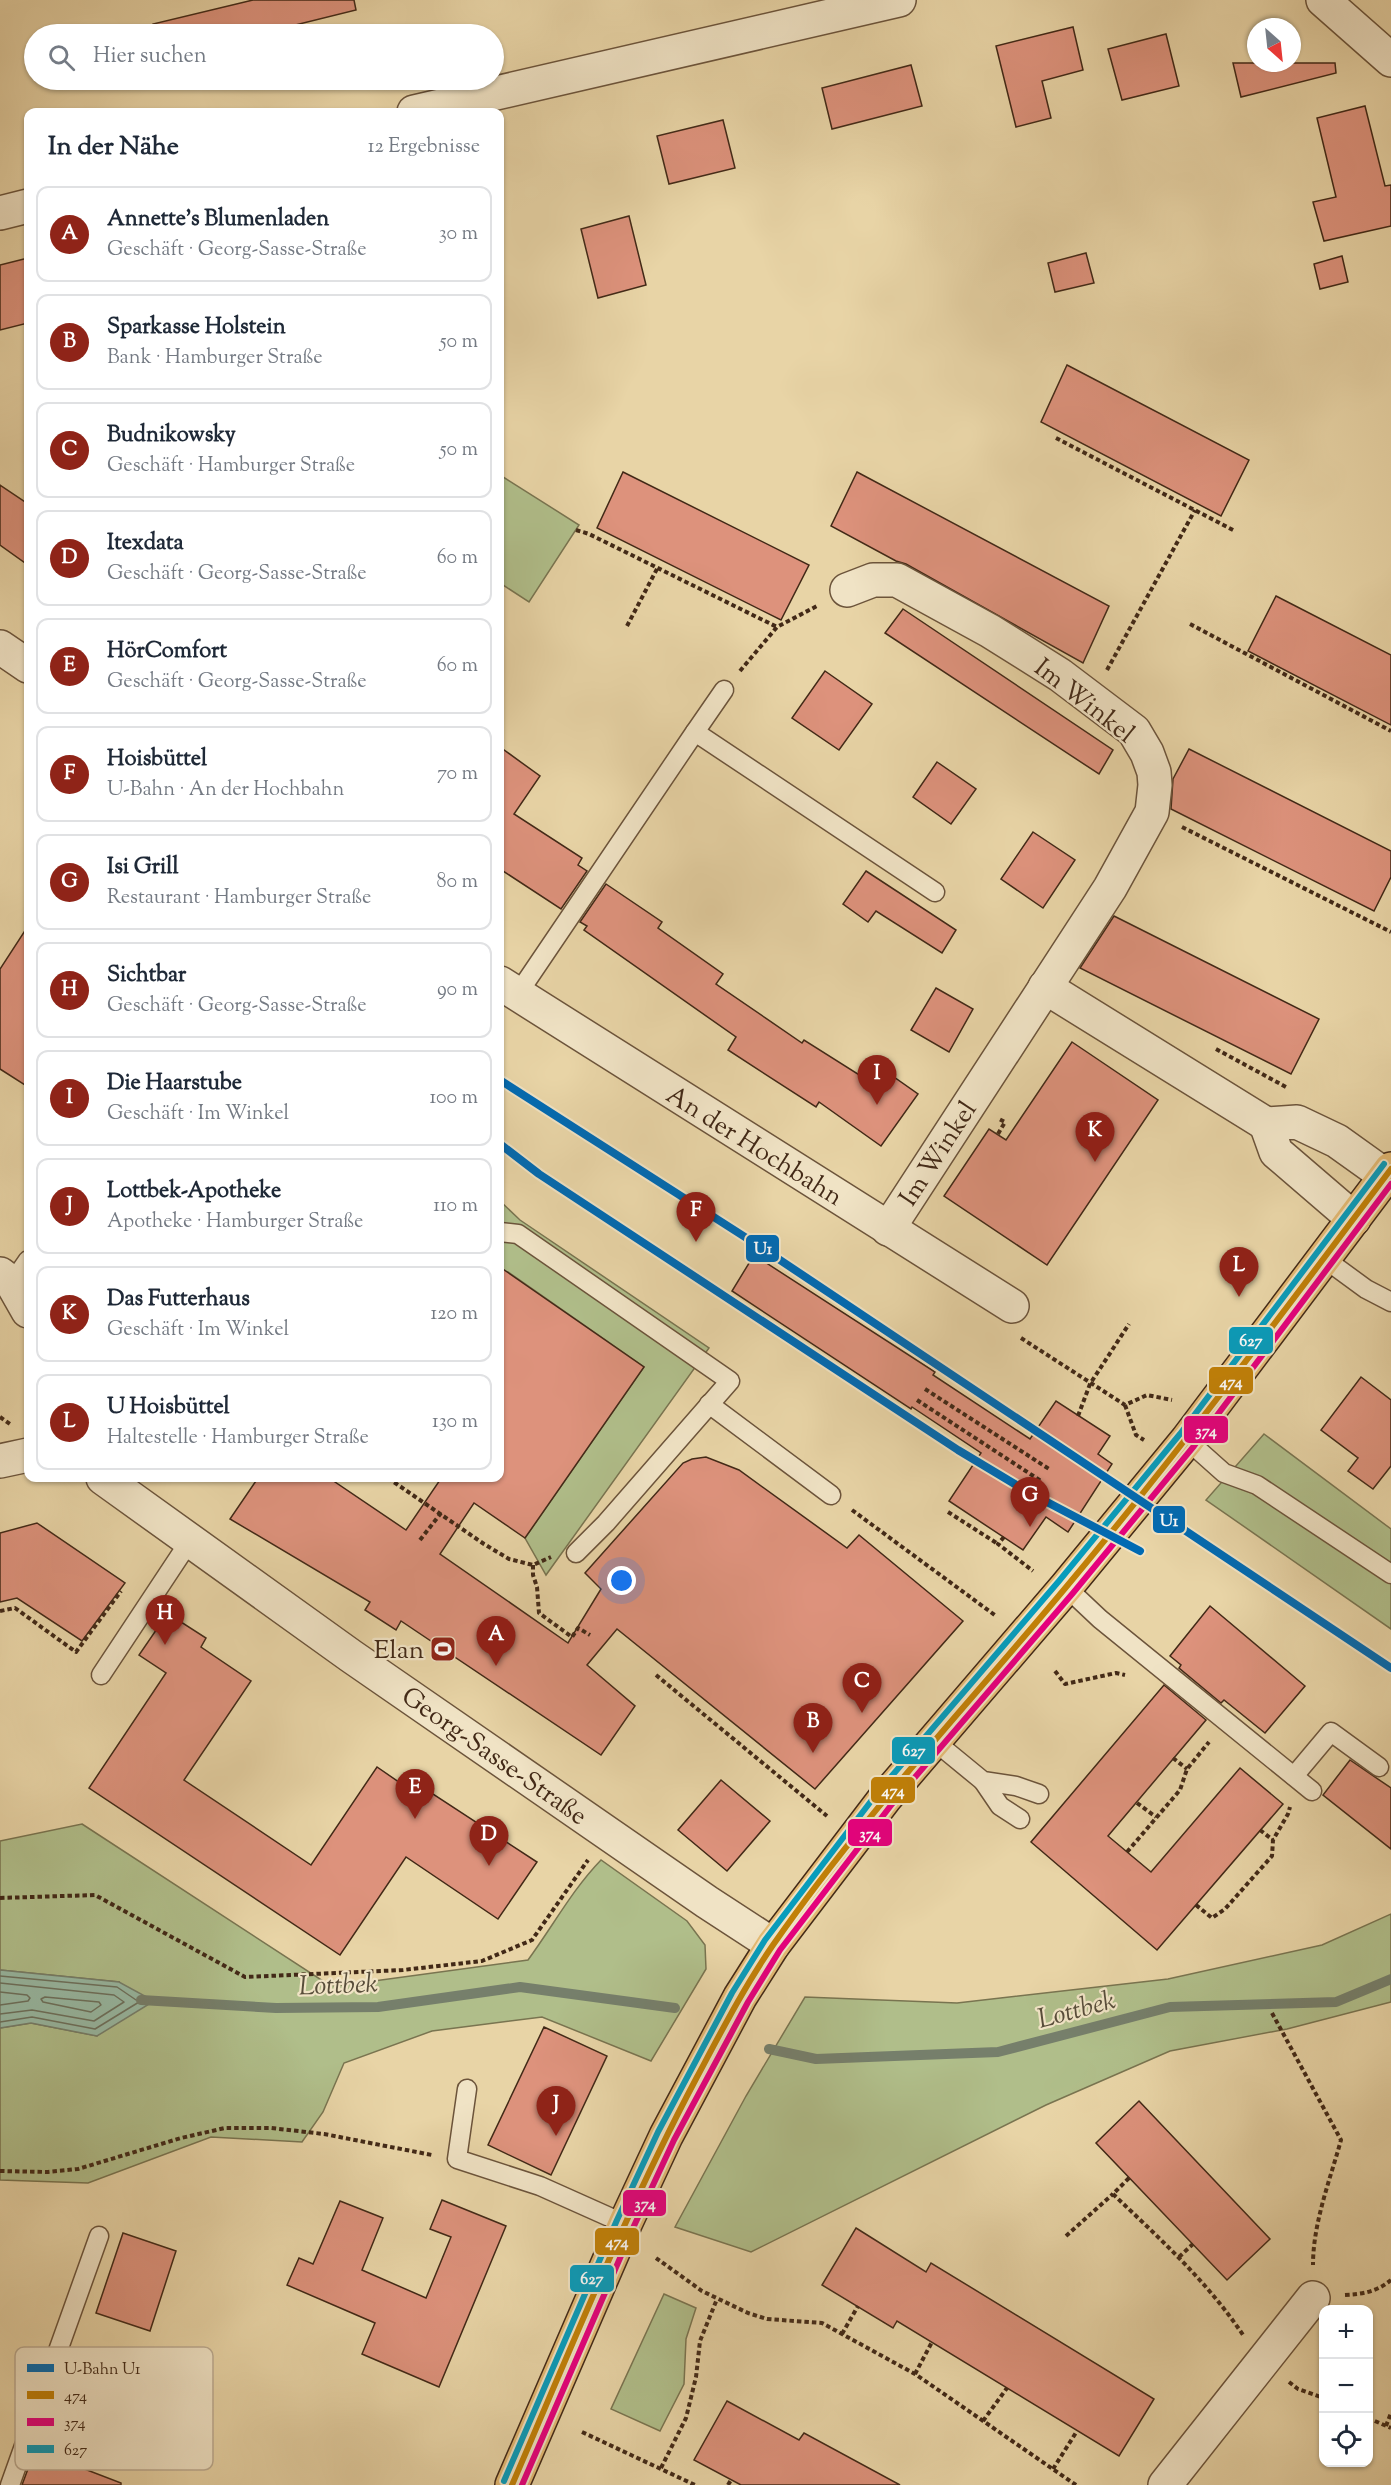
<!DOCTYPE html>
<html lang="de">
<head>
<meta charset="utf-8">
<style>
  body { margin:0; font-family:"Sorts Mill Goudy",serif; background:#f6f6f7; color:#1f2937 }
  .controls { position:absolute; right:18px; bottom:18px; display:grid; overflow:hidden; border-radius:12px; box-shadow:0 2px 4px #0004 }
  .controls button { width:54px; height:54px; display:grid; place-items:center; padding:0; border:0; border-bottom:2px solid #e0e1e3; background:#fff; color:#1f2937; font:30px sans-serif }
  .compass { position:absolute; left:1247px; top:18px; width:54px; height:54px; border-radius:50%; background:#fff; box-shadow:0 2px 4px #0004; rotate:153deg }
  .you { position:absolute; left:622px; top:1581px; width:21px; height:21px; margin:-15px; border:4px solid #fff; border-radius:50%; background:#1a73e8; box-shadow:0 0 0 9px #1a73e833 }
  .badge { display:grid; place-items:center; width:39px; height:39px; border-radius:50%; background:#8f2418; color:#fff; font-size:20px; font-weight:700 }
  .pin { position:absolute; translate:-50% -50px; filter:drop-shadow(0 2px 3px #0008) }
  .pin::after { content:''; position:absolute; top:32px; width:21px; height:18px; background:inherit; clip-path:polygon(0 0,100% 0,50% 100%) }
  .list { margin:0; padding:0; list-style:none }
  h2 { display:flex; justify-content:space-between; align-items:center; height:78px; margin:0; padding:0 24px; font-size:26px }
  h2 small { font-size:20px; font-weight:400; color:#747a83 }
  .list li { display:grid; grid-template-columns:39px 1fr auto; gap:18px; align-items:center; box-sizing:border-box; height:96px; margin:0 12px 12px; padding:0 12px; border:2px solid #e0e1e3; border-radius:12px }
  .list b { display:block; font-size:22px; white-space:nowrap }
  .list p { margin:0; font-size:20px; white-space:nowrap; color:#747a83 }
  .list em { font-size:20px; font-style:normal; color:#747a83 }
  .icon { flex:none; width:33px; height:33px; fill:none; stroke:currentColor; stroke-width:2; stroke-linecap:round; stroke-linejoin:round }
  .map { position:relative; flex:none; width:1391px; height:2485px; overflow:hidden }
  .search { position:absolute; background:#fff; box-shadow:0 2px 4px #0004; left:24px; top:24px; width:480px; height:66px; display:flex; align-items:center; gap:15px; box-sizing:border-box; padding:0 21px; border-radius:33px; color:#747a83; font-size:22px }
  .panel { position:absolute; background:#fff; box-shadow:0 2px 4px #0004; left:24px; top:108px; width:480px; height:1374px; border-radius:12px }
  .map>svg:first-child { display:block }
  .green { fill:#b0be8a; stroke:#797450; stroke-width:1.5 }
  .water { fill:#98b9a3; stroke:#767f6b; stroke-width:1.5 }
  .lines { fill:none; stroke-linecap:round; stroke-linejoin:round }
  .shore { stroke:#6d715d; stroke-width:1.5 }
  .stream { stroke:#767f6b; stroke-width:10 }
  .building { fill:#dd927c; stroke:#422917; stroke-width:1.5 }
  .service-casing { stroke:#6c543b; stroke-width:21 }
  .minor-casing { stroke:#6c543b; stroke-width:36 }
  .primary-casing { stroke:#422917; stroke-width:36 }
  .path { stroke:#422917; stroke-width:4; stroke-dasharray:4.5 3; stroke-linecap:butt }
  .service { stroke:#f0e3c5; stroke-width:18 }
  .minor { stroke:#f0e3c5; stroke-width:33 }
  .primary { stroke:#e4ba73; stroke-width:33 }
  .bus-1-casing { stroke:#f0e3c5; stroke-width:10 }
  .bus-2-casing { stroke:#f0e3c5; stroke-width:10 }
  .bus-3-casing { stroke:#f0e3c5; stroke-width:10 }
  .bus-1 { stroke:#c18007; stroke-width:6 }
  .bus-2 { stroke:#e5007d; stroke-width:6 }
  .bus-3 { stroke:#079cbc; stroke-width:6 }
  .metro-1-casing { stroke:#f0e3c5; stroke-width:12 }
  .metro-1 { stroke:#006ab3; stroke-width:8 }
  .labels { text-anchor:middle; stroke-width:4.5; stroke-linejoin:round; paint-order:stroke }
  .street-label { font-size:26px; fill:#422917; stroke:#f0e3c5 }
  .poi-label { font-size:26px; fill:#422917; stroke:#f0e3c5; text-anchor:end }
  .water-label { font-size:27px; font-style:italic; fill:#584d3a; stroke:#f0e3c5 }
  .key { fill:#f0e3c5; stroke:#bcab91; stroke-width:1.5 }
  .key-label { font-size:16px; fill:#422917 }
  .line-badge { stroke:#f0e3c5; stroke-width:2 }
  .badge-label { font-size:16px; text-anchor:middle; font-weight:bold; fill:#fff }
</style>
</head>
<body>
<div class="map">
<svg width="1391" height="2485" viewBox="0 0 1391 2485">
  <rect width="100%" height="100%" fill="#e8d4a6"/>
  <filter id="stains"><feTurbulence type="fractalNoise" baseFrequency=".00333" numOctaves="4"/><feColorMatrix values="0 0 0 0 .2 0 0 0 0 .09 0 0 0 0 .02 0 0 0 .5 -.17"/></filter>
  <radialGradient id="worn" r=".72"><stop offset=".6" stop-color="#630" stop-opacity="0"/><stop offset="1" stop-color="#630" stop-opacity=".3"/></radialGradient>
  <g class="green">
    <polygon points="500,475 579,525 529,602 500,583"/>
    <polygon points="500,1201 520,1220 709,1348 546,1575 525,1538 644,1367 508,1272 500,1283"/>
    <polygon points="1264,1434 1391,1529 1391,1629 1206,1500"/>
    <path d="M 82,1824 L 329,1985 L 337,1986 L 528,1960 C 553,1926 572,1890 601,1860 L 687,1921 L 705,1945 L 706,1969 L 651,2061 L 542,2017 L 432,2031 L 344,2063 L 323,2112 L 302,2142 L 211,2137 L 88,2183 L 0,2180 L 0,2028 L 31,2023 L 97,2036 L 119,1982 L 0,1970 L 0,1841 Z"/>
    <polygon points="1391,1914 1391,2002 1287,2029 1170,2051 1046,2105 751,2252 675,2227 746,2096 805,1997 957,2003 1168,1979 1322,1945"/>
    <polygon points="664,2294 696,2308 686,2339 684,2384 660,2431 611,2409"/>
  </g>
  <polygon class="water" points="0,1970 119,1982 154,2001 97,2036 31,2023 0,2028"/>
  <g class="lines">
    <g class="shore">
      <polyline points="0,1976 117,1987 139,2002 95,2029 32,2017 0,2022"/>
      <polyline points="0,1983 114,1995 124,2002 94,2021 32,2010 0,2014"/>
      <polyline points="0,1992 27,1995 30,1998 28,2001 0,2005"/>
      <polygon points="45,1997 99,2002 101,2005 91,2012 43,2002 41,1999"/>
    </g>
    <g class="stream">
      <polyline points="141,2000 276,2008 378,2007 520,1987 675,2008"/>
      <polyline points="769,2049 816,2059 998,2052 1170,2007 1336,2002 1391,1979"/>
    </g>
  </g>
  <g class="building">
    <polygon points="253,0 354,0 356,10 259,34 155,34 153,24"/>
    <polygon points="1073,27 1083,70 1042,81 1051,118 1016,127 996,46"/>
    <polygon points="1166,34 1179,86 1122,100 1108,49"/>
    <polygon points="1233,63 1335,63 1336,73 1241,97"/>
    <polygon points="911,65 922,106 832,129 822,88"/>
    <polygon points="1365,106 1385,186 1391,185 1391,226 1324,241 1313,202 1336,197 1317,118"/>
    <polygon points="723,120 735,168 669,184 657,136"/>
    <polygon points="629,216 646,285 598,298 581,229"/>
    <polygon points="1086,253 1094,283 1055,292 1048,263"/>
    <polygon points="1342,256 1348,282 1320,289 1314,264"/>
    <polygon points="28,258 28,323 0,330 0,265"/>
    <polygon points="1067,365 1249,460 1221,516 1041,422"/>
    <polygon points="623,472 809,565 781,620 597,528"/>
    <polygon points="857,472 1109,606 1083,663 906,564 896,561 831,526"/>
    <polygon points="0,485 28,504 28,565 0,545"/>
    <polygon points="1276,596 1391,655 1391,725 1248,651"/>
    <polygon points="903,609 1113,750 1099,774 885,633"/>
    <polygon points="825,671 872,704 839,750 792,718"/>
    <polygon points="500,747 540,776 514,814 582,858 578,865 587,871 561,909 500,869"/>
    <polygon points="1189,749 1391,851 1391,877 1374,911 1171,809 1173,779"/>
    <polygon points="937,762 976,789 951,824 913,797"/>
    <polygon points="1033,832 1075,860 1043,908 1001,879"/>
    <polygon points="866,871 956,930 942,953 876,911 868,922 843,904"/>
    <polygon points="606,884 662,922 658,928 723,974 716,984 802,1043 804,1040 864,1078 874,1063 918,1094 881,1146 819,1102 816,1107 728,1050 736,1037 584,930 587,926 580,922"/>
    <polygon points="1114,916 1319,1019 1291,1074 1080,968"/>
    <polygon points="28,926 28,1087 0,1069 0,969"/>
    <polygon points="936,988 973,1009 949,1052 911,1030"/>
    <polygon points="1072,1042 1158,1100 1047,1265 944,1196 989,1129 1006,1140"/>
    <polygon points="754,1255 935,1372 933,1375 1030,1439 1056,1401 1110,1436 1098,1454 1112,1464 1068,1532 1046,1517 1023,1550 949,1501 981,1453 912,1407 911,1409 732,1291"/>
    <polygon points="500,1267 644,1367 525,1538 474,1503 440,1554 568,1643 601,1589 585,1573 683,1463 692,1459 706,1457 739,1470 847,1548 859,1535 963,1621 815,1789 617,1629 587,1665 635,1706 601,1755 401,1621 396,1630 365,1610 370,1602 230,1519 258,1478 329,1478 406,1530 440,1480 437,1478 500,1478"/>
    <polygon points="1361,1377 1391,1400 1391,1466 1373,1489 1348,1471 1358,1458 1321,1430"/>
    <polygon points="37,1523 125,1583 82,1641 17,1598 0,1602 0,1533"/>
    <polygon points="1210,1606 1305,1686 1265,1733 1224,1700 1221,1703 1179,1668 1181,1665 1170,1656"/>
    <polygon points="163,1620 173,1626 178,1620 206,1638 201,1647 251,1681 184,1780 311,1865 377,1767 425,1800 430,1792 537,1862 498,1919 406,1857 340,1955 89,1788 166,1673 139,1655"/>
    <polygon points="1164,1685 1206,1720 1108,1836 1151,1872 1240,1768 1283,1804 1157,1950 1031,1842"/>
    <polygon points="1350,1760 1391,1788 1391,1849 1323,1795"/>
    <polygon points="721,1780 770,1821 727,1871 678,1830"/>
    <polygon points="544,2027 607,2056 551,2175 488,2145"/>
    <polygon points="1139,2101 1270,2239 1227,2280 1096,2143"/>
    <polygon points="442,2200 506,2226 439,2387 362,2354 375,2323 287,2285 299,2258 313,2264 340,2201 383,2218 362,2270 426,2298 451,2237 430,2229"/>
    <polygon points="856,2228 926,2272 931,2263 1154,2399 1119,2456 897,2321 893,2328 822,2285"/>
    <polygon points="123,2233 176,2251 150,2331 96,2313"/>
    <polygon points="727,2401 799,2440 804,2433 900,2485 741,2485 694,2460"/>
    <polygon points="35,2450 121,2483 121,2485 22,2485"/>
  </g>
  <g class="lines">
    <g class="service-casing">
      <g id="service">
        <polyline points="695,732 724,690"/>
        <polyline points="517,995 695,732 935,892"/>
        <polyline points="500,1232 518,1234 730,1381 606,1523 576,1553"/>
        <polyline points="1325,1259 1366,1289 1391,1302"/>
        <polyline points="12,1283 28,1260"/>
        <polyline points="709,1404 831,1495"/>
        <polyline points="1187,1440 1224,1473 1257,1485 1391,1574"/>
        <polyline points="1066,1587 1100,1619 1312,1791"/>
        <polyline points="101,1675 191,1539"/>
        <polyline points="933,1740 983,1781 1016,1786 1039,1794"/>
        <polyline points="1294,1776 1331,1732 1379,1767"/>
        <polyline points="983,1781 1000,1806 1020,1819"/>
        <polyline points="467,2089 457,2159 540,2186 625,2224"/>
        <polyline points="10,2485 99,2236"/>
      </g>
    </g>
    <g class="minor-casing">
      <g id="minor">
        <polyline points="1323,0 1391,60"/>
        <polyline points="414,112 899,0"/>
        <polyline points="0,213 28,206"/>
        <polyline points="847,590 873,580 897,580 990,631 1060,675 1134,731 1147,753 1154,772 1155,785 1152,812 1110,888 888,1229"/>
        <polyline points="0,647 28,666"/>
        <polyline points="500,983 1012,1306"/>
        <polyline points="1045,987 1266,1124 1297,1122 1337,1141 1386,1176"/>
        <polyline points="1266,1124 1276,1152 1354,1219"/>
        <polyline points="0,1274 12,1283 28,1311"/>
        <polyline points="0,1461 28,1455"/>
        <polyline points="103,1478 351,1656 707,1902 773,1945"/>
        <polyline points="1165,2485 1313,2298"/>
      </g>
    </g>
    <g class="primary-casing">
      <polyline id="primary" points="512,2485 625,2224 666,2136 740,1997 773,1945 885,1798 1066,1587 1187,1440 1391,1169"/>
    </g>
    <g class="path">
      <polyline points="1056,438 1235,531"/>
      <polyline points="576,530 589,534 777,627"/>
      <polyline points="1190,624 1391,731"/>
      <polyline points="627,626 658,567"/>
      <polyline points="1107,670 1195,510"/>
      <polyline points="740,671 777,627 817,606"/>
      <polyline points="1182,827 1391,932"/>
      <polyline points="1216,1049 1286,1087"/>
      <polyline points="998,1134 1005,1122 999,1119"/>
      <polyline points="1021,1338 1125,1405 1147,1395 1172,1400"/>
      <polyline points="925,1389 1049,1469"/>
      <polyline points="917,1400 1041,1481"/>
      <polyline points="1125,1405 1136,1435 1144,1440"/>
      <polyline points="1078,1416 1090,1384 1129,1324"/>
      <polyline points="0,1417 10,1424"/>
      <polyline points="388,1478 484,1544 509,1559 533,1565 551,1557"/>
      <polyline points="852,1510 996,1616"/>
      <polyline points="948,1512 998,1544"/>
      <polyline points="1004,1537 998,1544 1033,1571"/>
      <polyline points="420,1540 441,1513"/>
      <polyline points="533,1565 533,1575 537,1587 539,1613 572,1637 578,1628 590,1635"/>
      <polyline points="0,1611 15,1608 76,1652 121,1591"/>
      <polyline points="1055,1671 1065,1684 1116,1673 1125,1675"/>
      <polyline points="656,1675 827,1816"/>
      <polyline points="1173,1758 1187,1769"/>
      <polyline points="1137,1803 1156,1817"/>
      <polyline points="1260,1830 1273,1840"/>
      <polyline points="1127,1852 1180,1790 1187,1769 1209,1742"/>
      <polyline points="0,1898 95,1895 245,1977 403,1970 482,1961 532,1940 588,1860"/>
      <polyline points="1196,1905 1212,1918 1225,1909 1272,1856 1273,1840 1288,1814 1290,1807"/>
      <path d="M 1272,2013 L 1341,2140 C 1330,2180 1313,2223 1313,2265"/>
      <polyline points="0,2171 48,2172 78,2169 181,2138 225,2128 271,2128 324,2134 432,2155"/>
      <path d="M 1129,2178 L 1113,2194 C 1159,2238 1207,2281 1243,2335"/>
      <polyline points="1066,2236 1113,2194"/>
      <polyline points="1179,2257 1193,2244"/>
      <polyline points="656,2258 702,2291 748,2313 767,2319 822,2323 915,2374 1076,2485"/>
      <path d="M 1345,2295 C 1363,2294 1376,2292 1391,2280"/>
      <polyline points="842,2334 858,2306"/>
      <polyline points="915,2374 932,2342"/>
      <polyline points="1289,2382 1298,2389 1324,2398"/>
      <polyline points="1368,2418 1391,2428"/>
      <polyline points="983,2421 1007,2388"/>
      <polyline points="1386,2426 1391,2413"/>
      <polyline points="582,2432 695,2485"/>
      <polyline points="661,2468 686,2418 696,2377 700,2341 717,2299"/>
      <polyline points="1053,2469 1077,2431"/>
      <polyline points="728,2485 731,2480"/>
    </g>
    <use href="#service" class="service"/>
    <use href="#minor" class="minor"/>
    <use href="#primary" class="primary"/>
    <g class="bus-1-casing">
      <path id="bus-1" d="M 512,2485 C 571,2348 627,2209 697,2077 C 721,2032 744,1987 773,1945 C 861,1818 968,1705 1067,1586 C 1180,1451 1285,1310 1391,1169"/>
    </g>
    <g class="bus-2-casing">
      <polyline id="bus-2" points="522,2485 633,2228 674,2140 748,2002 780,1950 892,1804 1073,1593 1194,1446 1391,1184"/>
    </g>
    <g class="bus-3-casing">
      <polyline id="bus-3" points="504,2481 617,2220 658,2132 732,1993 765,1940 878,1792 1059,1581 1180,1434 1384,1164"/>
    </g>
    <use href="#bus-1" class="bus-1"/>
    <use href="#bus-2" class="bus-2"/>
    <use href="#bus-3" class="bus-3"/>
    <g class="metro-1-casing">
      <g id="metro-1">
        <polyline points="500,1080 759,1246 1391,1668"/>
        <polyline points="500,1144 539,1174 958,1450 1028,1492 1140,1551"/>
      </g>
    </g>
    <use href="#metro-1" class="metro-1"/>
  </g>
  <defs>
    <g id="stadium-square" transform="scale(1.35)"><rect x="-9" y="-9" width="18" height="18" rx="4" fill="#8f2418" stroke="#f0e3c5"/><path d="M0-5a6.5 5 0 1 0 0 10a6.5 5 0 1 0 0-10ZM-3.5-1.8h7v3.6h-7Z" fill="#fff"/></g>
  </defs>
  <g fill-rule="evenodd">
    <use href="#stadium-square" x="443" y="1649"/>
  </g>
  <g class="labels">
    <g class="street-label">
      <text transform="translate(1085 700) rotate(38)" y="9">Im Winkel</text>
      <text transform="translate(755 1145) rotate(32)" y="9">An der Hochbahn</text>
      <text transform="translate(937 1153) rotate(-57)" y="9">Im Winkel</text>
      <text transform="translate(495 1755) rotate(35)" y="9">Georg-Sasse-Straße</text>
    </g>
    <g class="poi-label">
      <text x="424" y="1658">Elan</text>
    </g>
    <g class="water-label">
      <text transform="translate(338 1984) rotate(-2)" y="9">Lottbek</text>
      <text transform="translate(1076 2009) rotate(-15)" y="9">Lottbek</text>
    </g>
  </g>
  <rect x="15" y="2347" width="198" height="123" rx="9" class="key"/>
  <rect x="27" y="2364" width="27" height="8" fill="#006ab3"/>
  <rect x="27" y="2391" width="27" height="8" fill="#c18007"/>
  <rect x="27" y="2418" width="27" height="8" fill="#e5007d"/>
  <rect x="27" y="2445" width="27" height="8" fill="#079cbc"/>
  <g class="key-label">
    <text x="64" y="2374">U-Bahn U1</text>
    <text x="64" y="2401">474</text>
    <text x="64" y="2428">374</text>
    <text x="64" y="2455">627</text>
  </g>
  <g class="line-badge">
    <rect x="745" y="1234" width="35" height="29" rx="6" fill="#006ab3"/>
    <rect x="1228" y="1326" width="46" height="29" rx="6" fill="#079cbc"/>
    <rect x="1208" y="1366" width="46" height="29" rx="6" fill="#c18007"/>
    <rect x="1183" y="1415" width="46" height="29" rx="6" fill="#e5007d"/>
    <rect x="1152" y="1505" width="34" height="29" rx="6" fill="#006ab3"/>
    <rect x="891" y="1736" width="45" height="29" rx="6" fill="#079cbc"/>
    <rect x="870" y="1776" width="46" height="28" rx="6" fill="#c18007"/>
    <rect x="847" y="1818" width="46" height="29" rx="6" fill="#e5007d"/>
    <rect x="622" y="2189" width="45" height="28" rx="6" fill="#e5007d"/>
    <rect x="594" y="2227" width="46" height="29" rx="6" fill="#c18007"/>
    <rect x="569" y="2264" width="46" height="29" rx="6" fill="#079cbc"/>
  </g>
  <g class="badge-label">
    <text x="763" y="1254">U1</text>
    <text x="1251" y="1346">627</text>
    <text x="1231" y="1387">474</text>
    <text x="1206" y="1436">374</text>
    <text x="1169" y="1526">U1</text>
    <text x="914" y="1756">627</text>
    <text x="893" y="1796">474</text>
    <text x="870" y="1839">374</text>
    <text x="645" y="2209">374</text>
    <text x="617" y="2247">474</text>
    <text x="592" y="2284">627</text>
  </g>
  <rect width="100%" height="100%" filter="url(#stains)"/>
  <rect width="100%" height="100%" fill="url(#worn)"/>
</svg>
<div class="controls">
<button>+</button>
<button>−</button>
<button><svg class="icon" aria-label="locate" viewBox="0 0 24 24"><circle cx="12" cy="12" r="6"/><path d="M12 2v4M12 18v4M2 12h4M18 12h4"/></svg></button>
</div>
<svg class="compass" viewBox="-18 -18 36 36"><path d="M0-13l5 13h-10z" fill="#e53935"/><path d="M0 13l5-13h-10z" fill="#747a83"/></svg>
<div class="you"></div>
<div class="pin badge" style="left:496px;top:1666px">A</div>
<div class="pin badge" style="left:813px;top:1753px">B</div>
<div class="pin badge" style="left:862px;top:1713px">C</div>
<div class="pin badge" style="left:489px;top:1866px">D</div>
<div class="pin badge" style="left:415px;top:1819px">E</div>
<div class="pin badge" style="left:696px;top:1242px">F</div>
<div class="pin badge" style="left:1030px;top:1527px">G</div>
<div class="pin badge" style="left:165px;top:1645px">H</div>
<div class="pin badge" style="left:877px;top:1105px">I</div>
<div class="pin badge" style="left:556px;top:2136px">J</div>
<div class="pin badge" style="left:1095px;top:1162px">K</div>
<div class="pin badge" style="left:1239px;top:1297px">L</div>
<div class="search"><svg class="icon" aria-label="search" viewBox="0 0 24 24"><circle cx="10" cy="10" r="6"/><path d="M15 15l6 6"/></svg>Hier suchen</div>
<section class="panel">
<h2>In der Nähe<small>12 Ergebnisse</small></h2>
<ul class="list">
<li><span class="badge">A</span><div><b>Annette’s Blumenladen</b><p>Geschäft · Georg-Sasse-Straße</p></div><em>30 m</em></li>
<li><span class="badge">B</span><div><b>Sparkasse Holstein</b><p>Bank · Hamburger Straße</p></div><em>50 m</em></li>
<li><span class="badge">C</span><div><b>Budnikowsky</b><p>Geschäft · Hamburger Straße</p></div><em>50 m</em></li>
<li><span class="badge">D</span><div><b>Itexdata</b><p>Geschäft · Georg-Sasse-Straße</p></div><em>60 m</em></li>
<li><span class="badge">E</span><div><b>HörComfort</b><p>Geschäft · Georg-Sasse-Straße</p></div><em>60 m</em></li>
<li><span class="badge">F</span><div><b>Hoisbüttel</b><p>U-Bahn · An der Hochbahn</p></div><em>70 m</em></li>
<li><span class="badge">G</span><div><b>Isi Grill</b><p>Restaurant · Hamburger Straße</p></div><em>80 m</em></li>
<li><span class="badge">H</span><div><b>Sichtbar</b><p>Geschäft · Georg-Sasse-Straße</p></div><em>90 m</em></li>
<li><span class="badge">I</span><div><b>Die Haarstube</b><p>Geschäft · Im Winkel</p></div><em>100 m</em></li>
<li><span class="badge">J</span><div><b>Lottbek-Apotheke</b><p>Apotheke · Hamburger Straße</p></div><em>110 m</em></li>
<li><span class="badge">K</span><div><b>Das Futterhaus</b><p>Geschäft · Im Winkel</p></div><em>120 m</em></li>
<li><span class="badge">L</span><div><b>U Hoisbüttel</b><p>Haltestelle · Hamburger Straße</p></div><em>130 m</em></li>
</ul>
</section>
</div>
</body>
</html>
